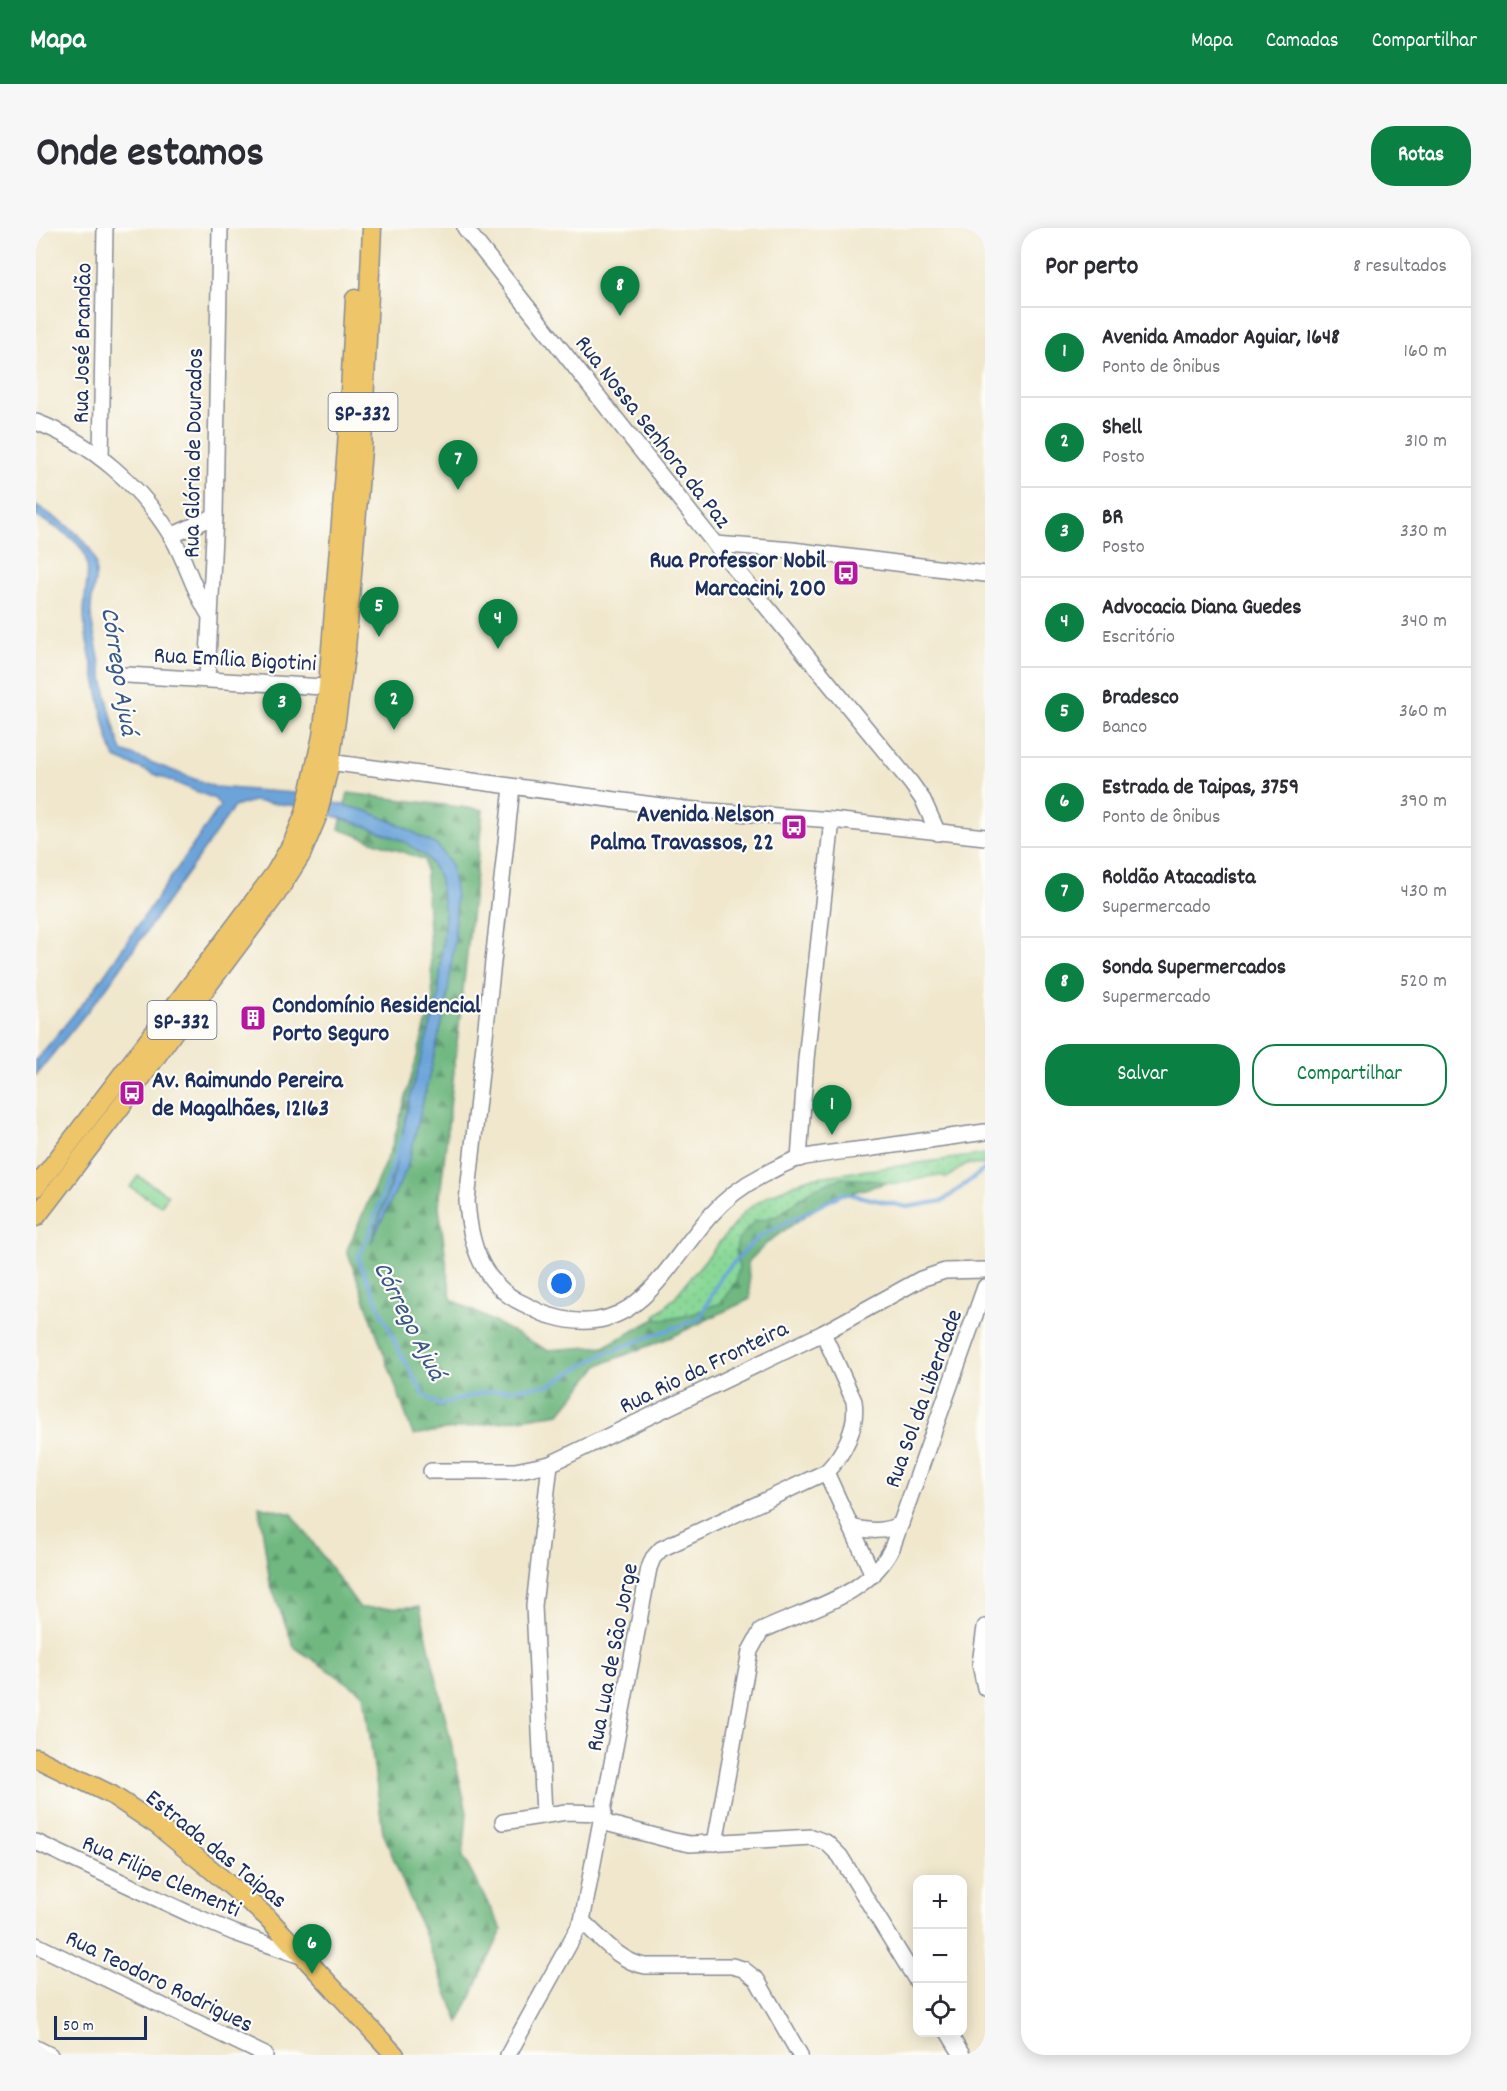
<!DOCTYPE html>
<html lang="pt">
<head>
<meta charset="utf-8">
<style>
  body { margin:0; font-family:Dekko,sans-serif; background:#f7f7f7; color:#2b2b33 }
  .controls { position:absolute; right:18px; bottom:18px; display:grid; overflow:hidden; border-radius:12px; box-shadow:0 3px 15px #0003 }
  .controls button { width:54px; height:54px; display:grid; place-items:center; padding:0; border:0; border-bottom:2px solid #e1e1e2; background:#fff; color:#2b2b33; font:30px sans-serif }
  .scale { position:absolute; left:18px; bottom:15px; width:93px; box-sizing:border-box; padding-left:6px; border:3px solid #1b2f5e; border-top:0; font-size:16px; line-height:21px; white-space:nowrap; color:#1b2f5e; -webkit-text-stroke:4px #fdfcf7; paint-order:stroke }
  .you { position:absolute; left:526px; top:1056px; width:21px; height:21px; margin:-15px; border:4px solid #fff; border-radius:50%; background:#1a73e8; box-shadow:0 0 0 9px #1a73e833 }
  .badge { display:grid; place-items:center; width:39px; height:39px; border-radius:50%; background:#0b8043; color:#fff; font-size:20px; font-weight:700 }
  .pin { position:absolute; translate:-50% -50px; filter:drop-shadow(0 2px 3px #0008) }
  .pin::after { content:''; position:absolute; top:32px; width:21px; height:18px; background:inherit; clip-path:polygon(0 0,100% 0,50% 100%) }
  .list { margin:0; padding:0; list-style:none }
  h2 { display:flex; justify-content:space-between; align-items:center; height:78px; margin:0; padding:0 24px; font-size:26px }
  h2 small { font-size:20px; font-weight:400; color:#7c7c81 }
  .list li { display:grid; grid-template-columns:39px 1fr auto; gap:18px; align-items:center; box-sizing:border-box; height:90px; padding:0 24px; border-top:2px solid #e1e1e2 }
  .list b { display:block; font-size:22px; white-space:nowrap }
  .list p { margin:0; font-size:20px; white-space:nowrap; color:#7c7c81 }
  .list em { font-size:20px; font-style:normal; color:#7c7c81 }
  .actions { display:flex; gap:12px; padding:18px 24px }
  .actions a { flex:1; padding:14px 0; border:2px solid #0b8043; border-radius:24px; text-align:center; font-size:21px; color:#0b8043 }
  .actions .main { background:#0b8043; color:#fff }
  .icon { flex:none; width:33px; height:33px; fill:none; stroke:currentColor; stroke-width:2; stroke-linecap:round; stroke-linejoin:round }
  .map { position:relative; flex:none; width:949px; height:1827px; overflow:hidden; border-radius:24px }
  header { display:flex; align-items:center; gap:36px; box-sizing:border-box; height:84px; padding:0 30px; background:#0b8043; color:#fff }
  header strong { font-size:28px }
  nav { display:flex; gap:33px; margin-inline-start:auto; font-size:21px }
  .intro { display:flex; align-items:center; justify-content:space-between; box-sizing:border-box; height:144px; padding:0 36px }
  h1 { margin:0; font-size:42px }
  .button { padding:15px 27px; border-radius:24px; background:#0b8043; color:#fff; font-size:21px; font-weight:700 }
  main { display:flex; gap:36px; padding:0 36px }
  aside { flex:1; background:#fff; border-radius:24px; box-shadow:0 3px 15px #0003 }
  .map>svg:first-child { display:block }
  .forest { fill:url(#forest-firs); stroke:#45746f; stroke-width:1.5 }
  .park { fill:url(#park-dots); stroke:#52847a; stroke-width:1.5 }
  .pitch { fill:#8ad897; stroke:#52847a; stroke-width:1.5 }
  .water { fill:#6ca4da; stroke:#446a9c; stroke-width:1.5 }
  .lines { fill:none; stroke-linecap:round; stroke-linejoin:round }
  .stream { stroke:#6ca4da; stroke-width:4 }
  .minor-casing { stroke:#868b95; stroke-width:18 }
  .major-casing { stroke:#868b95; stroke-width:21 }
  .minor { stroke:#fff; stroke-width:15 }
  .major { stroke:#eec569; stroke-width:18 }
  .labels { text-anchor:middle; stroke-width:4.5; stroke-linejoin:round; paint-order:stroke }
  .shield { fill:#fdfcf7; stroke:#5f6c8c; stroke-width:1.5 }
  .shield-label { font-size:22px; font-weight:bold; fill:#1b2f5e }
  .street-label { font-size:24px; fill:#1b2f5e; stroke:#fdfcf7 }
  .poi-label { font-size:24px; font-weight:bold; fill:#1b2f5e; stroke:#fdfcf7; text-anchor:end }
  .water-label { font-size:26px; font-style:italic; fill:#375889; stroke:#fdfcf7 }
</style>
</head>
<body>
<header>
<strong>Mapa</strong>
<nav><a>Mapa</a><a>Camadas</a><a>Compartilhar</a></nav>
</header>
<div class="intro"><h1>Onde estamos</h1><a class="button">Rotas</a></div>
<main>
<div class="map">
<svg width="949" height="1827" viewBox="0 0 949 1827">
  <defs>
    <pattern id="forest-firs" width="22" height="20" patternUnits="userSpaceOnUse" patternTransform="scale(1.5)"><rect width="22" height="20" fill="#6fb880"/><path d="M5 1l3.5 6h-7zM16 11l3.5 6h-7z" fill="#5a966c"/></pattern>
    <pattern id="park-dots" width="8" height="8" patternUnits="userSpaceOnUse" patternTransform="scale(1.5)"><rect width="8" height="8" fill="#8ad897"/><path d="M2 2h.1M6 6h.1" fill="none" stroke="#76ba85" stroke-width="1.8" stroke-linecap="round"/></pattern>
  </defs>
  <rect width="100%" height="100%" fill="#fdfcf7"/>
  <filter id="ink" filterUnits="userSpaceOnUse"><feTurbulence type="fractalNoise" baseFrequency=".0167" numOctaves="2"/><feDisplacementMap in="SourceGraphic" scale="12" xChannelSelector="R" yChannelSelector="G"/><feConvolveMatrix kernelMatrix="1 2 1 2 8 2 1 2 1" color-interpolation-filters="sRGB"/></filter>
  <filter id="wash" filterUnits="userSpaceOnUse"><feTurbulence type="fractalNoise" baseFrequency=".008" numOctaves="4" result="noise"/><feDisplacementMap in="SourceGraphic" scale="24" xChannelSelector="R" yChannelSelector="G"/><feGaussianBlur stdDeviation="1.35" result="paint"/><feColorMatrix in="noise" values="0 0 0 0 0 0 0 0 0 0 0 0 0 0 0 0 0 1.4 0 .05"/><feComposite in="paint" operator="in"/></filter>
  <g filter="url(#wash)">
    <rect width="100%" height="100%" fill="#f0e7cc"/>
    <g class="forest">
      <polygon points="312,565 447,582 403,978 415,1071 511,1122 569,1118 636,1082 705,996 767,952 863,941 861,952 793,971 732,1014 712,1034 714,1071 635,1109 563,1137 524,1185 377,1207 311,1022 356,919 397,771 389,632 303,601"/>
      <polygon points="223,1278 256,1286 324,1380 384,1379 431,1584 427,1629 466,1702 423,1794 347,1604 328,1466 258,1419 234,1355"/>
    </g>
    <path class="park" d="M 949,926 L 949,937 L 930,936 L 911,950 L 904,947 L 896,948 L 861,956 L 826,951 L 805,950 L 777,961 L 741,988 L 719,993 L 702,1012 L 700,1023 L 703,1040 L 700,1053 L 684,1076 C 673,1077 666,1083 656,1086 C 646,1089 633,1091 622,1092 L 619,1088 L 638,1070 L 709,983 L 733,967 L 774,950 Z"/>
    <polygon class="pitch" points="102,948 132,967 125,978 94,959"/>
    <path class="water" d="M 0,278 C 19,290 46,304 56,325 C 66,345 54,363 55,384 C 55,396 59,409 61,420 C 68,455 74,490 86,523 L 179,559 L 258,565 L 331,583 L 366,598 L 402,618 L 415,637 L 420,668 L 419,710 L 410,778 L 371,940 L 335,1015 L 358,945 L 375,865 L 402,771 L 409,688 L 403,648 L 391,629 L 367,613 L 329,598 L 270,579 L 217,573 L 198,579 L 71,759 L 0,847 L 0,832 L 57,763 L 184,578 L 179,571 L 79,530 C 68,505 65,476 59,450 C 55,429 48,407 48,386 C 47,365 57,344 47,323 C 40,310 13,295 0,288 Z"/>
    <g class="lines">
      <polyline class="stream" points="366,910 334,1003 322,1031 363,1123 388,1167 403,1177 450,1164 513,1157 567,1126 664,1090 685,1048 721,1010 808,965 871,979 907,973 949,941"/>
    </g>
  </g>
  <g filter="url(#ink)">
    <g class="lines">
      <g class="minor-casing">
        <g id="minor">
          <polyline points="429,0 679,316 875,555 887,572 902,605"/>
          <path d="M 0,194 C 56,215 105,258 136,309 C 150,333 157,361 172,385"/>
          <polyline points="65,230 69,0"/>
          <polyline points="135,308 179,288"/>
          <polyline points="679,316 756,322 949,346"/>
          <polyline points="91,447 303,460"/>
          <polyline points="171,450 179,288 184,0"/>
          <polyline points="285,533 648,581 796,592 949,609"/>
          <path d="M 476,559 L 431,973 C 434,1017 446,1058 490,1077 C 498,1081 506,1086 515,1088 C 600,1114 628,1039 674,988 C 689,971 707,957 727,947 C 739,941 752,933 765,930 C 788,925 813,923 837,920 C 874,915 912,909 949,904"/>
          <polyline points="763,931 770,831 796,592"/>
          <polyline points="395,1243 479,1243 514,1236 787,1105 885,1051 909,1043 949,1042"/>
          <polyline points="790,1244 837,1347"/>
          <path d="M 815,1299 C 834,1303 847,1305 865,1296"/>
          <polyline points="949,1399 944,1436 949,1460"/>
          <polyline points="508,1586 498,1378 514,1236"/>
          <polyline points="467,1594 530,1584 568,1585"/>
          <polyline points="566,1594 634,1612 654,1616 776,1609 791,1615 804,1628 882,1755"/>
          <polyline points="0,1614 154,1686 199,1705 268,1729"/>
          <path d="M 679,1615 L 714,1423 L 725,1403 C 770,1381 832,1369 856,1320 L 949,1059"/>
          <path d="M 546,1693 C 566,1711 583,1733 609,1738 L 696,1738 L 707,1741 L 721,1752 L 764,1827"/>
          <polyline points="0,1717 229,1827"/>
          <polyline points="912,1804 926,1827"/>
          <polyline points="0,1820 14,1827"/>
          <path d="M 472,1827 L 546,1693 L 613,1340 L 617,1330 L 625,1321 L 790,1244 C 808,1226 822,1199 818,1173 L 787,1105"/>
        </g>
      </g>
      <g class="major-casing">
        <g id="major">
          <polyline points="0,959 183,720 239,645 257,614 269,585 286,508 292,458 311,219 319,71"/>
          <polyline points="0,989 89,873 146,792 241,665 265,627 281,589 294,535 310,421 326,221 336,0"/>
          <polyline points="0,1530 76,1567 121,1597 177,1643 231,1689 359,1827"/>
        </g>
      </g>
      <use href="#minor" class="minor"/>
      <use href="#major" class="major"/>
    </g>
  </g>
  <defs>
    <g id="bus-square" transform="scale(1.35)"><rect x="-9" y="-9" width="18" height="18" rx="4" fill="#b5179e" stroke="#fdfcf7"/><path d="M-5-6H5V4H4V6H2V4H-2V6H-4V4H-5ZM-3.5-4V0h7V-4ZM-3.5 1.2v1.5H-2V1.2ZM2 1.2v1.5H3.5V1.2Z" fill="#fff"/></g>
    <g id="building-square" transform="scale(1.35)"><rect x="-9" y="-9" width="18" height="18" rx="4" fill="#b5179e" stroke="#fdfcf7"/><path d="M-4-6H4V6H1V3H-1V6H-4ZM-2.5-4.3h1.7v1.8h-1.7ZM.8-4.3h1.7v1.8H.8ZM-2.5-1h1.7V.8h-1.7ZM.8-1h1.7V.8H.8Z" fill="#fff"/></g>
  </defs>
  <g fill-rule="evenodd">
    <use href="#bus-square" x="810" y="345"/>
    <use href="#bus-square" x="758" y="599"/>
    <use href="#building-square" x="217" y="790"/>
    <use href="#bus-square" x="96" y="865"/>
  </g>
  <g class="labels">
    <g class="shield">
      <rect x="292.5" y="165" width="69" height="38" rx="4.5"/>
      <rect x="111.5" y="773" width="69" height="38" rx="4.5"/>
    </g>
    <g class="shield-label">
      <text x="327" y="192">SP-332</text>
      <text x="146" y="800">SP-332</text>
    </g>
    <g class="street-label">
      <text transform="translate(45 115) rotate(-89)" y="8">Rua José Brandão</text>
      <text transform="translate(618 203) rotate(52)" y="8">Rua Nossa Senhora da Paz</text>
      <text transform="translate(156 225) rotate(-89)" y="8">Rua Glória de Dourados</text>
      <text transform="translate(199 430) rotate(3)" y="8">Rua Emília Bigotini</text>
      <text transform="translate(667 1138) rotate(-26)" y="8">Rua Rio da Fronteira</text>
      <text transform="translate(886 1170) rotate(-70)" y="8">Rua Sol da Liberdade</text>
      <text transform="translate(575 1429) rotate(-79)" y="8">Rua Lua de São Jorge</text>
      <text transform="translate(181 1620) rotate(39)" y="8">Estrada das Taipas</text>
      <text transform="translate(126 1647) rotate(24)" y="8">Rua Filipe Clementi</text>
      <text transform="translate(124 1752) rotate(26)" y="8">Rua Teodoro Rodrigues</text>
    </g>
    <g class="poi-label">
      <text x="790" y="339">Rua Professor Nobil<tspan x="790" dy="28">Marcacini, 200</tspan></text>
      <text x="738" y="593">Avenida Nelson<tspan x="738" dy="28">Palma Travassos, 22</tspan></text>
      <text x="236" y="784" text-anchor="start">Condomínio Residencial<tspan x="236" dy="28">Porto Seguro</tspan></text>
      <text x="116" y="859" text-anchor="start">Av. Raimundo Pereira<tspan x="116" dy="28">de Magalhães, 12163</tspan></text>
    </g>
    <g class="water-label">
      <text transform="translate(85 443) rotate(81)" y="9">Córrego Ajuá</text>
      <text transform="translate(375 1092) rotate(63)" y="9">Córrego Ajuá</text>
    </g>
  </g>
</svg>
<div class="controls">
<button>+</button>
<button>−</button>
<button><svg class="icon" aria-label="locate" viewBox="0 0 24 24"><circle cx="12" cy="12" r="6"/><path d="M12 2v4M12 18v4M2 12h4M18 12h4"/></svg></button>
</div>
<div class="scale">50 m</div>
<div class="you"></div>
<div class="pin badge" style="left:796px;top:907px">1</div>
<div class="pin badge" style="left:358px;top:502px">2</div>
<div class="pin badge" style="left:246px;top:505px">3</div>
<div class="pin badge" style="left:462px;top:421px">4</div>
<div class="pin badge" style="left:343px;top:409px">5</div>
<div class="pin badge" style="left:276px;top:1746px">6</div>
<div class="pin badge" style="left:422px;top:262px">7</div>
<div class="pin badge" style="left:584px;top:88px">8</div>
</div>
<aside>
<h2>Por perto<small>8 resultados</small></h2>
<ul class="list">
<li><span class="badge">1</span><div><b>Avenida Amador Aguiar, 1648</b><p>Ponto de ônibus</p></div><em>160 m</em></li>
<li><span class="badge">2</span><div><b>Shell</b><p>Posto</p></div><em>310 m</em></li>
<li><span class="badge">3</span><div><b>BR</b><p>Posto</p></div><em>330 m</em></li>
<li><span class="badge">4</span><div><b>Advocacia Diana Guedes</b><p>Escritório</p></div><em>340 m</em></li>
<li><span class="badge">5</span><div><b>Bradesco</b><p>Banco</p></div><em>360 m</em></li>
<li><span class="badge">6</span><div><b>Estrada de Taipas, 3759</b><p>Ponto de ônibus</p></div><em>390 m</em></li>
<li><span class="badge">7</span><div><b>Roldão Atacadista</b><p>Supermercado</p></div><em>430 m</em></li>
<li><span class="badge">8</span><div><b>Sonda Supermercados</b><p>Supermercado</p></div><em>520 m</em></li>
</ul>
<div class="actions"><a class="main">Salvar</a><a>Compartilhar</a></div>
</aside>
</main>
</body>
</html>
